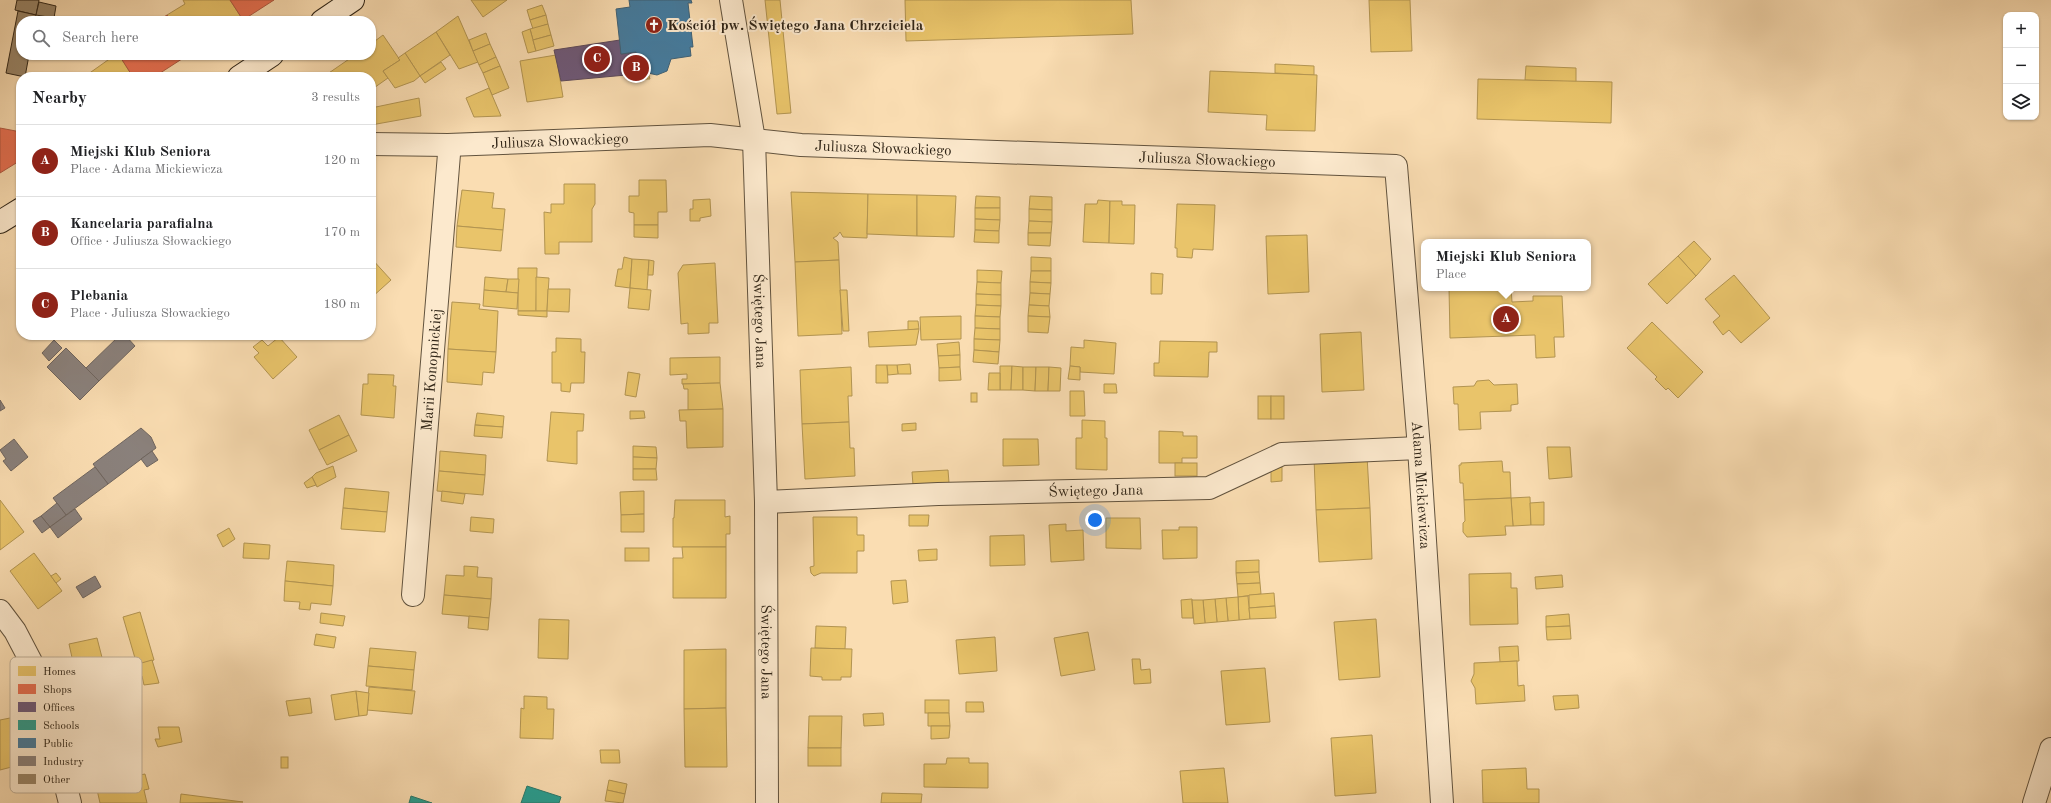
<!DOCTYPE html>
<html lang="en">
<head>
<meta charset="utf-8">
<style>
  body { margin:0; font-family:"Old Standard TT",serif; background:#f6f6f6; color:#202124 }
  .controls { position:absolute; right:12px; top:12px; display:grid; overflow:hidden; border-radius:8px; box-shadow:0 1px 3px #0004 }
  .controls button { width:36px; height:36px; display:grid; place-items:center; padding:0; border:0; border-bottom:1px solid #e0e0e0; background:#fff; color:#202124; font:20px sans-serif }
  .you { position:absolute; left:1095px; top:520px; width:14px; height:14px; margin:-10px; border:3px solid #fff; border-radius:50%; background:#1a73e8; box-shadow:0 0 0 6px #1a73e833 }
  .badge { display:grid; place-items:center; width:26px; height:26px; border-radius:50%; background:#8f2418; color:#fff; font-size:13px; font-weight:700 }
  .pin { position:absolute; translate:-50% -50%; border:2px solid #fff; box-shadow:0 1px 4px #0006 }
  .popup { position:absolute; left:1421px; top:239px; width:170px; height:52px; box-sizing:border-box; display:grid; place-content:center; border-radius:8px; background:#fff; filter:drop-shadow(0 1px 3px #0005); font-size:13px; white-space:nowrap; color:#757577 }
  .popup b { font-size:15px; color:#202124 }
  .popup::after { content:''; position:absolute; left:50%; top:100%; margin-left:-8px; border:8px solid transparent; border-top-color:#fff }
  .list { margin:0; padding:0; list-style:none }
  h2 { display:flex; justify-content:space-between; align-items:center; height:52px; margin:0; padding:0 16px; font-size:17px }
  h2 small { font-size:13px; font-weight:400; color:#757577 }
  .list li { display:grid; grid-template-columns:26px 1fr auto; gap:12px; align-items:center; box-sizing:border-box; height:72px; padding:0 16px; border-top:1px solid #e0e0e0 }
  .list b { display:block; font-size:15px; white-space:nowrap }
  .list p { margin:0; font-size:13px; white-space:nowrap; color:#757577 }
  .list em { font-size:13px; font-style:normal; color:#757577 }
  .icon { flex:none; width:22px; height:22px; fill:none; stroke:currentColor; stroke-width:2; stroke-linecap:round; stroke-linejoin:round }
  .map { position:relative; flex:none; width:2051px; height:803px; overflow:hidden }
  .search { position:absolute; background:#fff; box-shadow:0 1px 3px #0004; left:16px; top:16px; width:360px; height:44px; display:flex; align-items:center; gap:10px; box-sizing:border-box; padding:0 14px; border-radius:16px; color:#757577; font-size:15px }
  .panel { position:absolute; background:#fff; box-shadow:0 1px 3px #0004; left:16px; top:72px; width:360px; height:268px; border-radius:16px }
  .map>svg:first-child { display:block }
  .homes { fill:#e9c46a; stroke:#b29451 }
  .shops { fill:#e76f51; stroke:#b05940 }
  .offices { fill:#6d597a; stroke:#5b495c }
  .schools { fill:#2a9d8f; stroke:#2c796b }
  .public { fill:#457b9d; stroke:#3f6175 }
  .industry { fill:#8a817c; stroke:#6f655e }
  .building { fill:#998568; stroke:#302517 }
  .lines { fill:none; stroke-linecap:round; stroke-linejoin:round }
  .street-casing { stroke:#62533e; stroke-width:24 }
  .secondary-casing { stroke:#302517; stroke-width:24 }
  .street { stroke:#fce9cd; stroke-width:22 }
  .secondary { stroke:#fce9cd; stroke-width:22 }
  .labels { text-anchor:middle; stroke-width:4; stroke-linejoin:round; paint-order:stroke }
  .poi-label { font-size:15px; font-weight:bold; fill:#302517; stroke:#fce9cd; text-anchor:start }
  .street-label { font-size:15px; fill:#302517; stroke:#fce9cd }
  .key { fill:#fce9cd; stroke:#bfae96; stroke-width:1 }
  .key-label { font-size:11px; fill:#302517 }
</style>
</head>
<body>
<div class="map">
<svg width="2051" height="803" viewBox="0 0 2051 803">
  <rect width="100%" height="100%" fill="#faddb2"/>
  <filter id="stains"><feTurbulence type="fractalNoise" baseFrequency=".005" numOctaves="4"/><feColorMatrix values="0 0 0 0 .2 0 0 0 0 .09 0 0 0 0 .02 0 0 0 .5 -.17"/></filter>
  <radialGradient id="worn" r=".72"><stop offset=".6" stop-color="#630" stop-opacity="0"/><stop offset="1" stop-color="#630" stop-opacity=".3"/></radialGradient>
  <g class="homes">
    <polygon points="183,0 230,0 243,20 171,21 167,15 185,4"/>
    <polygon points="471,0 507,0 483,17"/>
    <polygon points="765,0 780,0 791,113 777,114"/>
    <polygon points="905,0 1131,0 1133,34 906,41"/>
    <polygon points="1369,0 1410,0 1412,51 1371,52"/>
    <polygon points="542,5 546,15 530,20 527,10"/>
    <polygon points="546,15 548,24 533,29 530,20"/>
    <polygon points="458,16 478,62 459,69 436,32"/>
    <polygon points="548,24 551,35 533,40 530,29"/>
    <polygon points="530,29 536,51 528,53 522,32"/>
    <polygon points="436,32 450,55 420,76 405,53"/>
    <polygon points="486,33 490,44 473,51 469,40"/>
    <polygon points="383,35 400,60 383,71 388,78 371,90 371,77 323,77 355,55 371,55 371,44"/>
    <polygon points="551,35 554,46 536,51 533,40"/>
    <polygon points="490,44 496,57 479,65 473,51"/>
    <polygon points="405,53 420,76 414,81 395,88 383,71 400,60 398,58"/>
    <polygon points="115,55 119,55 133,77 84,77"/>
    <polygon points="556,55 563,97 527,102 520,61"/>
    <polygon points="496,57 500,66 483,73 479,65"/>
    <polygon points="441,62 446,69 425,83 420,76"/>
    <polygon points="1275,64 1314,66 1314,75 1275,73"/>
    <polygon points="500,66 509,88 492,95 483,73"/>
    <polygon points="1526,66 1576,68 1576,82 1525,80"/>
    <polygon points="1210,71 1317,75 1315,131 1266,130 1267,115 1208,112"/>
    <polygon points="638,73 648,73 650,79 639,79"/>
    <polygon points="1478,79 1612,82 1611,123 1477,119"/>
    <polygon points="489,88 501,116 474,117 466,98"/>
    <polygon points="419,98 421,116 371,125 371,108"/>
    <polygon points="639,180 666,180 667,212 658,212 658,225 634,225 634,213 629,212 629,196 639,196"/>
    <polygon points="564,184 595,184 595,204 592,209 592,242 559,242 559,254 545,254 544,212 551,213 551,204 564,204"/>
    <polygon points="462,190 494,193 492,208 505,209 503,230 457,226"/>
    <polygon points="791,192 868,194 867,238 843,237 840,232 837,236 833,238 838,242 839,260 795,262"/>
    <polygon points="868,194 917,195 917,236 867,234"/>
    <polygon points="917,195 956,196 954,237 917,236"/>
    <polygon points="976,196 1000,197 1000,208 975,208"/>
    <polygon points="1030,196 1052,197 1052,210 1029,209"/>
    <polygon points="710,199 711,216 700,218 700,221 690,221 690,209 693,209 693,200"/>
    <polygon points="1098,200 1110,201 1109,243 1083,242 1085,204 1097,204"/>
    <polygon points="1110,201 1122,201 1122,205 1135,205 1134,244 1109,243"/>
    <polygon points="1177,204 1215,205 1213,250 1193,249 1192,258 1177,257 1177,248 1175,248"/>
    <polygon points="975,208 1000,208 1000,220 975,219"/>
    <polygon points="1029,209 1052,210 1052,222 1029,221"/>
    <polygon points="975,219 1000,220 999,231 975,230"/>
    <polygon points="1029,221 1052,222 1051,233 1028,233"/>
    <polygon points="634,225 658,225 658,238 634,237"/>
    <polygon points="457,226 503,230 501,251 456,247"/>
    <polygon points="975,230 999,231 999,243 974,242"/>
    <polygon points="1028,233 1051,233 1050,246 1028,245"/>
    <polygon points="1307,235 1309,292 1268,294 1266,236"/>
    <polygon points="1694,241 1711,259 1696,276 1678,256"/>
    <polygon points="1678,256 1696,276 1667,304 1648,284"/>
    <polygon points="624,257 632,259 630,288 615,286 618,269 622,269"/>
    <polygon points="1031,257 1051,258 1051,271 1031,271"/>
    <polygon points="371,258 391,280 371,298"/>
    <polygon points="632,259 649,260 647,290 630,288"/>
    <polygon points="649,260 654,261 653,275 648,275"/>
    <polygon points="839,260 842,334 798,336 795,262"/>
    <polygon points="715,263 718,323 709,323 709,333 688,334 688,323 681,324 678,273 683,265"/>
    <polygon points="518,268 537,268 536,311 518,311"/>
    <polygon points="977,270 1002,271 1001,283 977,282"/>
    <polygon points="1031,271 1051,271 1051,283 1030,282"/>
    <polygon points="1151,273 1163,274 1162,294 1151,294"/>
    <polygon points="1734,275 1770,318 1741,343 1729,330 1723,335 1713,322 1720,316 1705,299"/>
    <polygon points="485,277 508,279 506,292 484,290"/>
    <polygon points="536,277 549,278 547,311 536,311"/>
    <polygon points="508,279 519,279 518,293 506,292"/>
    <polygon points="977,282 1001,283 1001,295 976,294"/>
    <polygon points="1030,282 1051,283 1050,294 1030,293"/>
    <polygon points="630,288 651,290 649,310 628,308"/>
    <polygon points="1449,288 1511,288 1512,302 1533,301 1533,296 1562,296 1564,337 1554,337 1555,357 1536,358 1535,335 1450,338"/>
    <polygon points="548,289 570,289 569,312 547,311"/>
    <polygon points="484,290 518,293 517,309 483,306"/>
    <polygon points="840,290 847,290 849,331 843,331"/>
    <polygon points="1030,293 1050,294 1049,306 1029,305"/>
    <polygon points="976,294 1001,295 1001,306 976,305"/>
    <polygon points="452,302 480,304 479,309 498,311 496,352 448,349"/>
    <polygon points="976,305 1001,306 1000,317 975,316"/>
    <polygon points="1029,305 1049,306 1050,317 1028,316"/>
    <polygon points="518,311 547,311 547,317 518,315"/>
    <polygon points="961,316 961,339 921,340 920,317"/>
    <polygon points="975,316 1000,317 1000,329 975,328"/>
    <polygon points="1028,316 1050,317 1048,333 1028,332"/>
    <polygon points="908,321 918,321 919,329 908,330"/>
    <polygon points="1652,322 1703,372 1678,398 1668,388 1666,390 1655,379 1657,377 1627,348"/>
    <polygon points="975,328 1000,329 1000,340 974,339"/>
    <polygon points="919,329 916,345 869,347 868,332"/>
    <polygon points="1361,332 1364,390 1322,392 1320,334"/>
    <polygon points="279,337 297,357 273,379 254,357 259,353 253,347 262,340 268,346"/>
    <polygon points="556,338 581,339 581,352 585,352 584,383 571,383 570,392 561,391 561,383 552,383 552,352 556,352"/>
    <polygon points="974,339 1000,340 999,352 974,350"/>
    <polygon points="1084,340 1116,343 1114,374 1080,372 1080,367 1070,366 1071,347 1084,348"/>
    <polygon points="1160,341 1217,342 1217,352 1209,352 1208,377 1154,376 1154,363 1159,363"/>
    <polygon points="959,342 960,355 938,356 937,344"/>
    <polygon points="448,349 496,352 494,373 483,372 482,385 447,382"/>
    <polygon points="974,350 999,352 998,364 973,362"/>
    <polygon points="960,355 960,367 939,368 938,356"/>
    <polygon points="720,357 720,383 682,384 682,379 687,379 687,374 670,375 670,358"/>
    <polygon points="910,364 911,374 898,374 897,365"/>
    <polygon points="876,365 887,365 888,383 876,383"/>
    <polygon points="887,365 897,365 898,374 888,375"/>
    <polygon points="1000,366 1012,366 1011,390 1000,390"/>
    <polygon points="1012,366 1023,367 1023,390 1011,390"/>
    <polygon points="1070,366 1080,367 1080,380 1068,379"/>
    <polygon points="851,367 852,396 848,396 849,422 802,424 800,370"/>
    <polygon points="960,367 961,380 939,381 939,368"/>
    <polygon points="1023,367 1036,367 1035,391 1023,390"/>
    <polygon points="1036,367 1049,367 1048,391 1035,391"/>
    <polygon points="1049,367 1061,368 1060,391 1048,391"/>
    <polygon points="628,372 640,374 636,397 625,395"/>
    <polygon points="989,373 1000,373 1000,390 988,390"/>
    <polygon points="368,374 394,375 393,386 396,386 394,418 361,415 363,384 368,384"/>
    <polygon points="1489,380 1494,385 1517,384 1518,404 1511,405 1511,411 1480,412 1481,429 1459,430 1458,404 1454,404 1453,387 1474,386 1477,381"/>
    <polygon points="720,383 723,409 688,410 688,389 684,389 683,384"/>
    <polygon points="1104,384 1116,384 1117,393 1104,393"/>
    <polygon points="1070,391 1084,391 1085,416 1070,416"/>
    <rect x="971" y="393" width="6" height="9"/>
    <rect x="1258" y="396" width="13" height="23"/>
    <rect x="1271" y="396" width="13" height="23"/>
    <polygon points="723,409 723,447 687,448 686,421 680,421 679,410"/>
    <polygon points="630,411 644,411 645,418 630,419"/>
    <polygon points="551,412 584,414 583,431 577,431 577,464 547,461"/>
    <polygon points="477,413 504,416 503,427 475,425"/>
    <polygon points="339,415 349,435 319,450 309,430"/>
    <polygon points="1082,420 1105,421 1105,438 1107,438 1107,470 1076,469 1076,438 1082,438"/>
    <polygon points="849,422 850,448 854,448 855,476 805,479 802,424"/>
    <polygon points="916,423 916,430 902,431 902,424"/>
    <polygon points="475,425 503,427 502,438 474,436"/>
    <polygon points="1159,431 1183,432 1183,436 1197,436 1197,458 1182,458 1182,463 1159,463"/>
    <polygon points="349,435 357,451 327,465 319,450"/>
    <polygon points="1003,439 1038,439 1039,465 1003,466"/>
    <polygon points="633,446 656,447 657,458 633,457"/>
    <polygon points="1547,447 1570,447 1572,477 1549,479"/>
    <polygon points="440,451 486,455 485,475 439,471"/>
    <polygon points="1367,456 1370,508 1316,510 1314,458"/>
    <polygon points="633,457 657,458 656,469 633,469"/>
    <polygon points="1502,461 1503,472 1510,472 1511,498 1464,500 1463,483 1460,483 1459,465 1461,465 1461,463"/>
    <rect x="1175" y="463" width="22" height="13"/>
    <polygon points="333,466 336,477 317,487 312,477 316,473"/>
    <polygon points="1282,467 1282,481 1271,482 1271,468"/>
    <polygon points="633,469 656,469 657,480 633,480"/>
    <polygon points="948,470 949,483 913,485 912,472"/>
    <polygon points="439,471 485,475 483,495 437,491"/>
    <polygon points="312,477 316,485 307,488 304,483"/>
    <polygon points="345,488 389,492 387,512 343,508"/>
    <polygon points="442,491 465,494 463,504 441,501"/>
    <polygon points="644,491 644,514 621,515 620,492"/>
    <polygon points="1530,497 1531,525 1513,526 1511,498"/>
    <polygon points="1511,498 1513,526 1505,526 1506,535 1467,537 1463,532 1463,523 1465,521 1464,500"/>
    <polygon points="0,500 24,532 0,550"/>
    <polygon points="675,500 725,500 725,517 730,516 730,534 726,534 726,547 673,547 673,518 674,518"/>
    <polygon points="1544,502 1544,525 1531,525 1530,503"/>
    <polygon points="343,508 387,512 385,532 341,529"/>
    <polygon points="1370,508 1372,559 1319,562 1316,510"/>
    <polygon points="644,514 644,532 621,532 621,515"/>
    <polygon points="909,515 929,515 928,526 909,526"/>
    <polygon points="471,517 494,519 493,533 470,531"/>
    <polygon points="813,517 857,517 857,535 864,535 864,551 857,551 857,573 821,573 814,576 811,573 810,567 814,566"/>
    <polygon points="1106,518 1140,518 1141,549 1106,548"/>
    <polygon points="1066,524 1066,531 1083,530 1084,560 1051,562 1049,525"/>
    <polygon points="1179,527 1197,527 1197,558 1163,559 1162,530 1179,530"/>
    <polygon points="229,528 235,539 223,547 217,535"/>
    <polygon points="1024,535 1025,565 990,566 990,536"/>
    <polygon points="244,543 270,545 269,559 243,558"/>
    <polygon points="682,547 726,547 726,598 673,598 673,558 683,558"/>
    <rect x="625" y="548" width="24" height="13"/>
    <polygon points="937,549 937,560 919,561 918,550"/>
    <polygon points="34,553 62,591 38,609 10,571"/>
    <polygon points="1259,560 1259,572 1236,573 1236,561"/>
    <polygon points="287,561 334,565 333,586 285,581"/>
    <polygon points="464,566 478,567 477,577 492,578 491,599 444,595 446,575 464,576"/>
    <polygon points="1259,572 1260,583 1237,584 1236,573"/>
    <polygon points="56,573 61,579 56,583 51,576"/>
    <polygon points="1511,573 1511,588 1517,588 1518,624 1470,625 1469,574"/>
    <polygon points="1562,575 1563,587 1536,589 1535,577"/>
    <polygon points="906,580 908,602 893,604 891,581"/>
    <polygon points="285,581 333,586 331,605 311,603 310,610 299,609 300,602 284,601"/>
    <polygon points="1260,583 1261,594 1238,597 1237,584"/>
    <polygon points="1274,593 1275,606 1249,608 1249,595"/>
    <polygon points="444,595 491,599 489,618 442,614"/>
    <polygon points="1248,596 1250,619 1239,620 1238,597"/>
    <polygon points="1238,597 1239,620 1228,621 1226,598"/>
    <polygon points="1226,598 1228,621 1217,622 1215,599"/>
    <polygon points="1192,599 1193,618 1182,618 1181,600"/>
    <polygon points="1215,599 1217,622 1205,623 1203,600"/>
    <polygon points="1192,600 1203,600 1205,623 1194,624"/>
    <polygon points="1275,606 1276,618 1250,619 1249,608"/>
    <polygon points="140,612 154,660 137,665 123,617"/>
    <polygon points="321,613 345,616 343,626 320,623"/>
    <polygon points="1569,614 1570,626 1546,627 1546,616"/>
    <polygon points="469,616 489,618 488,630 468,628"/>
    <polygon points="539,619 569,620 568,659 538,658"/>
    <polygon points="1376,619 1380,677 1339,680 1334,622"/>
    <polygon points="816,626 846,627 845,649 815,648"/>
    <polygon points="1570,626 1571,639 1547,640 1546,627"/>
    <polygon points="1088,632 1095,670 1061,676 1054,638"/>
    <polygon points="316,634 336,637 334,648 314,645"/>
    <polygon points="995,637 997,671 959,674 956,640"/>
    <polygon points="97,638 106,673 77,680 69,644"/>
    <polygon points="1518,646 1519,661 1500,662 1499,647"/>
    <polygon points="370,648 416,652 414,670 368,666"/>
    <polygon points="811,648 852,649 851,677 841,677 841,680 822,680 822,677 810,676"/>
    <polygon points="726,649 726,708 684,709 684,650"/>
    <polygon points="1132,659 1140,659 1141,670 1150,669 1151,683 1134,684"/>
    <polygon points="152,660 159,683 144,685 142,676 134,678 131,666"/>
    <polygon points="1517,661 1518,686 1524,685 1525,701 1476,704 1475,688 1471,681 1474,674 1474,663"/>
    <polygon points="368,666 414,670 412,690 366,686"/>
    <polygon points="1265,668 1270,722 1226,725 1221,671"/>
    <polygon points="113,670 126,718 83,730 70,682"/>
    <polygon points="369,687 415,691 412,714 367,710"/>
    <polygon points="356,691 359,716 335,720 331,695"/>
    <polygon points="356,691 369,693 367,715 359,716"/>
    <polygon points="1578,695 1579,708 1555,710 1553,696"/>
    <polygon points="524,696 547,697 547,709 554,709 553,739 520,738 521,708 524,709"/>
    <polygon points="310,698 312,713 289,716 286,701"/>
    <rect x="925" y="700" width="24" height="13"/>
    <polygon points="966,702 983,702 984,712 966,712"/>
    <polygon points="726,708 727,767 685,767 684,709"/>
    <polygon points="883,713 884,725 864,726 863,714"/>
    <polygon points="928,713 949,713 950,726 928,726"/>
    <polygon points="809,716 842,716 841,748 808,748"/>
    <polygon points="15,717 19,732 21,731 27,763 0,770 0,720"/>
    <polygon points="931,726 950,726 949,738 931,739"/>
    <polygon points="158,727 179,727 182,742 158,747 155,739 160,739"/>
    <polygon points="1372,735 1376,793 1335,796 1331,738"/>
    <rect x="808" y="748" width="33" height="18"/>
    <polygon points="600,750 619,750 620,763 601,763"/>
    <rect x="281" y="757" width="7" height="11"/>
    <polygon points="947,758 969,758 969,763 988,763 988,788 924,787 924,764 946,764"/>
    <polygon points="136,760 140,775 145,774 149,789 144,790 147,803 100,803 93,772"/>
    <polygon points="1224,768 1228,803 1183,803 1180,771"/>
    <polygon points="1526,768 1527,789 1539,789 1539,803 1483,803 1482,770"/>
    <polygon points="609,780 627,784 625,794 607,790"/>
    <polygon points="607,790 625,794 623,803 605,801"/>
    <polygon points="882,793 922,794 921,803 881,803"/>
    <polygon points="181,794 243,802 180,803"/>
  </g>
  <g class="shops">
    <polygon points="230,0 274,0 243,20"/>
    <polygon points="167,15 171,21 158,21"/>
    <polygon points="119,55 188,55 154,77 133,77"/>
    <polygon points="0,128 21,132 21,160 0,173"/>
  </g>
  <polygon class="offices" points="620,40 621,54 636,52 638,63 644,62 648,73 561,81 554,50"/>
  <g class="schools">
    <polygon points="527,786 561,797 559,803 521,803"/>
    <polygon points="411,796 432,803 409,803"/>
  </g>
  <polygon class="public" points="629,0 691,0 692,3 688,3 693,47 690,47 691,56 671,59 667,71 657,75 648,73 644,62 638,63 636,52 621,54 616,9 630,7"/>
  <g class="industry">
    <polygon points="120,335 125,335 135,346 99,381 86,368"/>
    <polygon points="54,340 62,348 49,361 42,353"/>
    <polygon points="66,348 99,381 80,400 47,367"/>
    <polygon points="0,400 5,408 0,411"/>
    <polygon points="141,428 151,437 156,448 108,484 93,464"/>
    <polygon points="14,439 28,457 11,471 3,461 6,459 0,450"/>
    <polygon points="152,451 158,460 147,467 141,459"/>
    <polygon points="95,467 108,484 66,515 53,498"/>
    <polygon points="57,503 66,515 50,527 41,516"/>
    <polygon points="75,509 82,519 58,538 50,527"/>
    <polygon points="41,516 50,527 42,533 33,521"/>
    <polygon points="95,576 101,587 83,598 76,587"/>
  </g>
  <g class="building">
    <polygon points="17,0 39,0 36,15 15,10"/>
    <polygon points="39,2 56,6 54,18 36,15"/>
    <polygon points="18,11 36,15 35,21 21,21 21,55 29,55 25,77 6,73"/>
  </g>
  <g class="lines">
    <g class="street-casing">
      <g id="street">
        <path id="s1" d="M 731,0 L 754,140 L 766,502 L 767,803"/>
        <path id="s2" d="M 371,144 L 448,145 L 710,135 L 801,145 L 1396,166 L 1419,448 L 1442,803"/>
        <path id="s3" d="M 766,502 L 938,494 L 1209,488 L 1282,454 L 1419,448"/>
        <path id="s4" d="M 413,595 L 449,154 L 448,145"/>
        <polyline points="0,611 15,631 38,675 70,803"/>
        <polyline points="2034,803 2051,749"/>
      </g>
    </g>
    <g class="secondary-casing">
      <g id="secondary">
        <polyline points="322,21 353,0"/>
        <polyline points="239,77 272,55"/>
        <polyline points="0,222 21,209"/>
      </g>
    </g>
    <use href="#street" class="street"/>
    <use href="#secondary" class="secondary"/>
  </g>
  <defs>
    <g id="church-disc" transform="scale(0.9)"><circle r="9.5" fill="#8f2418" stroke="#fce9cd"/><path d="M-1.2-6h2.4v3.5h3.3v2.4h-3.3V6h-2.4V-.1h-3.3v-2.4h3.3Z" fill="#fff"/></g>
  </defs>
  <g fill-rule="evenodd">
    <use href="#church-disc" x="654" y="25"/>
  </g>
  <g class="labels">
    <g class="poi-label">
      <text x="667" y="30">Kościół pw. Świętego Jana Chrzciciela</text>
    </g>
    <g class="street-label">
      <text dy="5" stroke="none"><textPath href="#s2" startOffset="189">Juliusza Słowackiego</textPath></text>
      <text dy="5" stroke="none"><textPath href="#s2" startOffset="513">Juliusza Słowackiego</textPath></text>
      <text dy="5" stroke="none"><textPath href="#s2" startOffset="837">Juliusza Słowackiego</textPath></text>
      <text dy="5" stroke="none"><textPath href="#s1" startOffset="323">Świętego Jana</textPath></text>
      <text dy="5" stroke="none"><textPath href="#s4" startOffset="226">Marii Konopnickiej</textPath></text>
      <text dy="5" stroke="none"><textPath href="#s2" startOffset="1346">Adama Mickiewicza</textPath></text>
      <text dy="5" stroke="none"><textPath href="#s3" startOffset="330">Świętego Jana</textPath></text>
      <text dy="5" stroke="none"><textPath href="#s1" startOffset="654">Świętego Jana</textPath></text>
    </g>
  </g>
  <rect x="10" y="657" width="132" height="136" rx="6" class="key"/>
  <rect x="18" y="666" width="18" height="10" fill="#e9c46a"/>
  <rect x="18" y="684" width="18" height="10" fill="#e76f51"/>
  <rect x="18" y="702" width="18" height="10" fill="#6d597a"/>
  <rect x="18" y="720" width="18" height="10" fill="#2a9d8f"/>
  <rect x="18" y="738" width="18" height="10" fill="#457b9d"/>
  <rect x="18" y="756" width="18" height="10" fill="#8a817c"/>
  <rect x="18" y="774" width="18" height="10" fill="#998568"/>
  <g class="key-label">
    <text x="43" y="675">Homes</text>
    <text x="43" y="693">Shops</text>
    <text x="43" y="711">Offices</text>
    <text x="43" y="729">Schools</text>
    <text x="43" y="747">Public</text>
    <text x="43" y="765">Industry</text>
    <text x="43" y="783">Other</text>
  </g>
  <rect width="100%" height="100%" filter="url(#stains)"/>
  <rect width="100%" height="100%" fill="url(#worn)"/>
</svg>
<div class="controls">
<button>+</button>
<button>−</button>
<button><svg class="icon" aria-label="layers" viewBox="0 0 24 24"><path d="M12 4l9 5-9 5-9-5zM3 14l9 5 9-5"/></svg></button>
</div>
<div class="you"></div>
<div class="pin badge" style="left:1506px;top:319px">A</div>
<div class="popup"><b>Miejski Klub Seniora</b>Place</div>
<div class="pin badge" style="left:636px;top:68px">B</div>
<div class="pin badge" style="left:597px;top:59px">C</div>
<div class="search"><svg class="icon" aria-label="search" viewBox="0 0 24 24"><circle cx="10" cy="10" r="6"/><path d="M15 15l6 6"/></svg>Search here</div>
<section class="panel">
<h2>Nearby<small>3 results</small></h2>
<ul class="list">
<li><span class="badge">A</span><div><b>Miejski Klub Seniora</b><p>Place · Adama Mickiewicza</p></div><em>120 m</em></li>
<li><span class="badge">B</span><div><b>Kancelaria parafialna</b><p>Office · Juliusza Słowackiego</p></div><em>170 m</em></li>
<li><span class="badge">C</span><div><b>Plebania</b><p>Place · Juliusza Słowackiego</p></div><em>180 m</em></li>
</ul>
</section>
</div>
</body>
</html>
